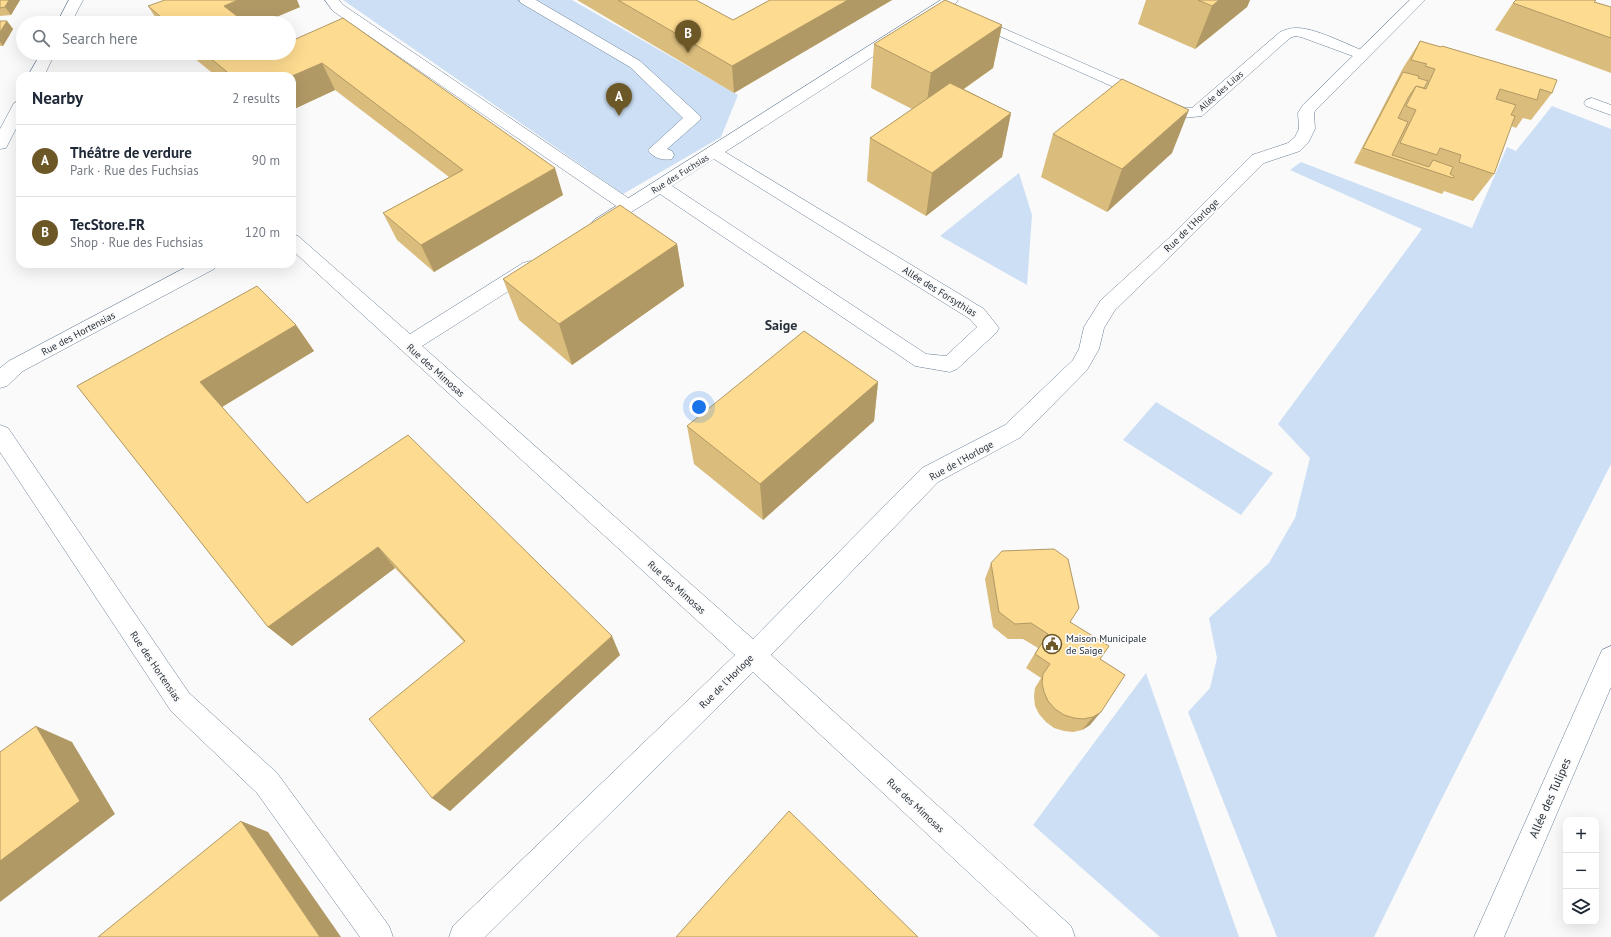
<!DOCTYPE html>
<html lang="en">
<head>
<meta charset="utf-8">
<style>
  body { margin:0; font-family:"PT Sans",sans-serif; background:#f2f2f3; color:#1f2937 }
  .controls { position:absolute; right:12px; bottom:12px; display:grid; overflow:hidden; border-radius:8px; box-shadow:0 4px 16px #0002 }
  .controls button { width:36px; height:36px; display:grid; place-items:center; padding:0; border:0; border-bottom:1px solid #e0e1e3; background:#fff; color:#1f2937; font:20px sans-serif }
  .you { position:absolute; left:699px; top:407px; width:14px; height:14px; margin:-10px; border:3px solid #fff; border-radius:50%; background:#1a73e8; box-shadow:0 0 0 6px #1a73e833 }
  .badge { display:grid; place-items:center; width:26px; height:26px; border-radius:50%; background:#6c5726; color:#fff; font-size:13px; font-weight:700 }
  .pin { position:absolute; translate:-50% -33px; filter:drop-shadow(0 1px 2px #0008) }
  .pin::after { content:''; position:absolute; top:21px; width:14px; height:12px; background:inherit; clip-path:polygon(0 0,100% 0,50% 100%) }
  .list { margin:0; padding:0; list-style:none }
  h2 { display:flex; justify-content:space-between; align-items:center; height:52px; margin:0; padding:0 16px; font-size:17px }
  h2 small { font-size:13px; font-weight:400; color:#747a83 }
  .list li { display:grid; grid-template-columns:26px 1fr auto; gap:12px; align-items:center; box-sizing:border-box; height:72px; padding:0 16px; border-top:1px solid #e0e1e3 }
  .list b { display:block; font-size:15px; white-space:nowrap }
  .list p { margin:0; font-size:13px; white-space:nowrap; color:#747a83 }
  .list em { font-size:13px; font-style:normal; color:#747a83 }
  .icon { flex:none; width:22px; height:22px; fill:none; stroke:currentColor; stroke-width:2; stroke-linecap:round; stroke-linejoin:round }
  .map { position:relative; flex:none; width:1611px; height:937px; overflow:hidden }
  .search { position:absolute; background:#fff; box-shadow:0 4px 16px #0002; left:16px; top:16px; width:280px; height:44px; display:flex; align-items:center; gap:10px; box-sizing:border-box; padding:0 14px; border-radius:22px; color:#747a83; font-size:15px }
  .panel { position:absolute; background:#fff; box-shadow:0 4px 16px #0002; left:16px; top:72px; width:280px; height:196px; border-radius:12px }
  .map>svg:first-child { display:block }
  .green { fill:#ccdff4 }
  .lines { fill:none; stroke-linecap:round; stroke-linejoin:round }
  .service-casing { stroke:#697f96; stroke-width:1 }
  .minor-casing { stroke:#697f96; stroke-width:1 }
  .tertiary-casing { stroke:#697f96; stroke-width:1 }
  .service { fill:#fff; fill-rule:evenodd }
  .minor { fill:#fff; fill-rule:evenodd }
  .tertiary { fill:#fff; fill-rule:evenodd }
  .wall { fill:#dabc7c }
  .shaded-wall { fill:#b19965 }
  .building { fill:#fddb90; stroke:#b19965 }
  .labels { text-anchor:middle; stroke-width:3.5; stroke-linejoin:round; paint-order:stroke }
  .far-street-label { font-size:9px; fill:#27303a; stroke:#fafafa }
  .street-label { font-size:10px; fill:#27303a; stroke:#fafafa }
  .poi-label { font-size:10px; fill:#27303a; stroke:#fafafa; text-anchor:start }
  .near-street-label { font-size:12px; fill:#27303a; stroke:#fafafa }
  .district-label { font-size:14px; font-weight:bold; fill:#27303a; stroke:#fafafa }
</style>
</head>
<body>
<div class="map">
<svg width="1611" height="937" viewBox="0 0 1611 937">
  <rect width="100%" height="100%" fill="#fafafa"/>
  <g class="green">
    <polygon points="343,0 572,0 738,95 721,137 623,194"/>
    <polygon points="1552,106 1611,129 1611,464 1433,816 1374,937 1277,937 1188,712 1210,688 1217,658 1209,618 1269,563 1295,518 1310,458 1278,424 1422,229 1290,170 1301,162 1472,228 1507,147 1516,151"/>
    <polygon points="1019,173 1032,215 1027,285 940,236"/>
    <polygon points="1156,402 1273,473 1241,515 1123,440"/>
    <polygon points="1146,673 1239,937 1160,937 1033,825"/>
  </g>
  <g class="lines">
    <g class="service-casing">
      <g id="service">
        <polygon points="325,0 339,0 343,5 634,202 637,206 634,210 628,212 622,210 333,11"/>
        <path d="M 519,0 L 536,0 L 640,61 L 699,115 L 701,118 L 699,121 L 667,149 L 672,151 L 674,155 L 672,159 C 663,161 653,158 648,150 L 683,118 L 630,67 L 521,3 Z"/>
        <path d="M 973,15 L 1185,108 L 1192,108 L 1280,32 C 1285,30 1290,28 1295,28 C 1314,27 1348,45 1366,52 L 1368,55 L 1366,58 L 1361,59 L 1301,37 L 1295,36 L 1290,38 L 1202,116 L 1183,118 L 968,22 L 966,19 L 968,16 Z"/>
        <polygon points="1592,98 1611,105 1611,115 1586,106 1584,103 1586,100"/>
      </g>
    </g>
    <g class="minor-casing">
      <g id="minor">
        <path d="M 941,0 L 958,0 L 956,3 L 725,152 L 984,309 L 999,328 L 996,333 L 957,369 L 950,372 L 915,366 L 660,194 L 606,228 L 600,230 L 594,228 L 591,224 L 594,220 ZM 714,159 L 970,319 L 977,327 L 946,356 L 926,354 L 672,186 Z"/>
        <polygon points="1410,0 1425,0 1315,111 1314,113 1315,129 1308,143 1300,151 1264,163 1181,246 1115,310 1104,328 1099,349 1087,370 1021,437 938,482 771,655 1071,926 1075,937 1038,937 753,672 485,937 449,937 453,926 735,655 292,250 292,234 298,236 410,334 523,263 530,261 537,263 539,268 537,273 422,346 753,639 922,468 1005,425 1073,360 1079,349 1084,327 1101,300 1169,238 1252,155 1288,143 1295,137 1299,129 1298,113 1303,105"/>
        <polygon points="192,264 216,264 214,269 23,371 7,386 0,388 0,368 9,361"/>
        <polygon points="0,425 8,428 189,693 277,773 389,926 393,937 360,937 257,793 171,711 0,452"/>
        <polygon points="1611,646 1611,687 1504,937 1474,937 1602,650"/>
      </g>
    </g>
    <g class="tertiary-casing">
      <g id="tertiary">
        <polygon points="69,0 83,0 71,23 57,23"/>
        <polygon points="41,53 55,53 44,76 28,76"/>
        <polygon points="20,101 20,121 6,148 0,149 0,129 14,103"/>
      </g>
    </g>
    <use href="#service" class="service"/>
    <use href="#minor" class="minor"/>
    <use href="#tertiary" class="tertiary"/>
  </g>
  <g class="wall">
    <polygon points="0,0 20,0 11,15 0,16"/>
    <polygon points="577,0 696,0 733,20 770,0 892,0 734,93"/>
    <polygon points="1146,0 1250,0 1247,7 1195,49 1138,24"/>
    <polygon points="1595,2 1611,7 1611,73 1495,30 1513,3"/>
    <polygon points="148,6 300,7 262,23 159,23"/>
    <polygon points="0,21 7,21 13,29 3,46 0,46"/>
    <polygon points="1002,25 993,68 964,89 1011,113 1002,157 926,216 867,181 870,138 912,109 871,88 874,44"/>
    <polygon points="1420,41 1552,93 1531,120 1523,118 1516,128 1511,126 1494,174 1473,201 1444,191 1442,194 1354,163 1403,68"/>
    <polygon points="289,42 563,195 434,272 397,240 383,213 449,177 335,90 292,110 292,76 216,76 188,53 289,53"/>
    <polygon points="1053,134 1172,153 1107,212 1041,177"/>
    <polygon points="677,244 684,286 572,365 519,320 503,279"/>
    <polygon points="296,325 314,351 222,407 307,503 620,655 450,811 432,798 464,642 395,568 292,646 268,627 77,386"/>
    <polygon points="878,382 874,421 763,520 694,464 687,426"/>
    <polygon points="991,563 1071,622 1100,659 1125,675 1090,725 1082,730 1073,732 1064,731 1054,728 1046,722 1039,714 1035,706 1034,696 1035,688 1041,678 1026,668 1038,648 1023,639 1008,639 993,627 985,579"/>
  </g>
  <g class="shaded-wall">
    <polygon points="9,0 20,0 11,15 5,7"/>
    <polygon points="238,0 297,0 300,7 262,23 233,23 224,6"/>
    <polygon points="848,0 892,0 734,93 732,66"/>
    <polygon points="1219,0 1250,0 1247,7 1195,49 1212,6"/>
    <polygon points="7,21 13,29 3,46 0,42 0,32"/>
    <polygon points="1002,25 993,68 925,116 931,73"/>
    <polygon points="322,63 335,90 292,110 292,76"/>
    <polygon points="1189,110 1172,153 1107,212 1122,169"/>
    <polygon points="1011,113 1002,157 926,216 932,173"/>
    <polygon points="555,168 563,195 434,272 421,245"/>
    <polygon points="677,244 684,286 572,365 559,324"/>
    <polygon points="296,325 314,351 222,407 200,382"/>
    <polygon points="878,382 874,421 763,520 760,484"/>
    <polygon points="378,547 395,568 292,646 268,627"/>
    <polygon points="612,636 620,655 450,811 432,798"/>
    <polygon points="1101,712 1090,725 1082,730 1093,717"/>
    <polygon points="36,726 72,742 115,814 0,902 0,861"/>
    <polygon points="241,821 268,832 341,937 320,937"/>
  </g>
  <g class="building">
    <polygon points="0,0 9,0 5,7 0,8"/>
    <polygon points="165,0 238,0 224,6 246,23 168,23 148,6"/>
    <polygon points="618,0 696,0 733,20 770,0 848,0 732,66"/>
    <polygon points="945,0 1002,25 931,73 874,44"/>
    <polygon points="1198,0 1219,0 1212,6"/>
    <polygon points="1516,0 1596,0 1594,2 1611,7 1611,38 1513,3"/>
    <polygon points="343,18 555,168 421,245 383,213 463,170 322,63 292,76 232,76 204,53 289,53 289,42"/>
    <polygon points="0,21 7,21 0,32"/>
    <polygon points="1420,41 1441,47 1442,46 1557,80 1552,93 1540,89 1537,100 1500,89 1496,99 1516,105 1511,115 1515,116 1494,174 1459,162 1461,155 1440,148 1437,155 1400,143 1416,110 1406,106 1416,86 1426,89 1435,69 1425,66 1427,64 1411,60"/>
    <polygon points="1403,72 1419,76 1418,78 1428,81 1424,88 1416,86 1408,98 1398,118 1408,122 1392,155 1429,167 1433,160 1453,167 1450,174 1454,176 1453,178 1363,148"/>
    <polygon points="1122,79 1189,110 1122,169 1053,134"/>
    <polygon points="950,83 1011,113 932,173 870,138"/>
    <polygon points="620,205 677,244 559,324 503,279"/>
    <polygon points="257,286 296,325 200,382 307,503 408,435 612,636 432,798 369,719 465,641 378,547 268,627 77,386"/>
    <polygon points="804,331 878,382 760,484 687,426"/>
    <polygon points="1054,549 1068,559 1079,608 1070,622 1109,646 1100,659 1125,675 1101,712 1093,717 1083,719 1074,718 1064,715 1055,709 1048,701 1044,692 1042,683 1043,674 1050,664 1035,654 1048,634 1031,623 1015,624 999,612 991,563 1002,551"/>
    <polygon points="36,726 80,801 0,861 0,752"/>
    <polygon points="789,811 918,937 676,937"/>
    <polygon points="241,821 320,937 98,937"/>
  </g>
  <defs>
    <g id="civic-ring" transform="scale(1)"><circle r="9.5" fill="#fafafa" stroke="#6c5726" stroke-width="1.5"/><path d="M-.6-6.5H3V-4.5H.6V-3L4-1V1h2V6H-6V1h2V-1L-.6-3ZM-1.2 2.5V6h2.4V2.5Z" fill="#6c5726"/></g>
  </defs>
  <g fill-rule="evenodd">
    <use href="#civic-ring" x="1052" y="644"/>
  </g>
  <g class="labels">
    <g class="far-street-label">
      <text transform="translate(1221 91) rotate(-41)" y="3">Allée des Lilas</text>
      <text transform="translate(680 174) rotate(-32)" y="3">Rue des Fuchsias</text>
    </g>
    <g class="street-label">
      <text transform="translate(1191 225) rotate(-44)" y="4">Rue de l'Horloge</text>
      <text transform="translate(940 291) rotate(32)" y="4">Allée des Forsythias</text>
      <text transform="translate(78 333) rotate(-28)" y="4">Rue des Hortensias</text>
      <text transform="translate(436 370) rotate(42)" y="4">Rue des Mimosas</text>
      <text transform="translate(961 460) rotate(-29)" y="4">Rue de l'Horloge</text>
      <text transform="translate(677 587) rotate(42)" y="4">Rue des Mimosas</text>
      <text transform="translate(156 666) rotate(56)" y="4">Rue des Hortensias</text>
      <text transform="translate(726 681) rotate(-45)" y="4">Rue de l'Horloge</text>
      <text transform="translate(916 805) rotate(43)" y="4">Rue des Mimosas</text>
    </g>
    <g class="poi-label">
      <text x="1066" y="642">Maison Municipale<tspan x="1066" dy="12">de Saige</tspan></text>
    </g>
    <g class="near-street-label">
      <text transform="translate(1550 798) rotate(-66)" y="4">Allée des Tulipes</text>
    </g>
    <g class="district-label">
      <text x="781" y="330">Saige</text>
    </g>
  </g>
</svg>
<div class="controls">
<button>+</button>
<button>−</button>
<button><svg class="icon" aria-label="layers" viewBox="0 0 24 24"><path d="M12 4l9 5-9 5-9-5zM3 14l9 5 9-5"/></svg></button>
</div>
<div class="you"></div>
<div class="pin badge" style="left:619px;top:116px">A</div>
<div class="pin badge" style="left:688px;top:53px">B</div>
<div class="search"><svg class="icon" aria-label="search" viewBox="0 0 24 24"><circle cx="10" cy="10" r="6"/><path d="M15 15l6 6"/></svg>Search here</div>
<section class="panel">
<h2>Nearby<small>2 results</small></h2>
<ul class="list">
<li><span class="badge">A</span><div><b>Théâtre de verdure</b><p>Park · Rue des Fuchsias</p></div><em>90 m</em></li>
<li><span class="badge">B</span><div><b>TecStore.FR</b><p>Shop · Rue des Fuchsias</p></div><em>120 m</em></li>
</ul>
</section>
</div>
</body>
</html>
